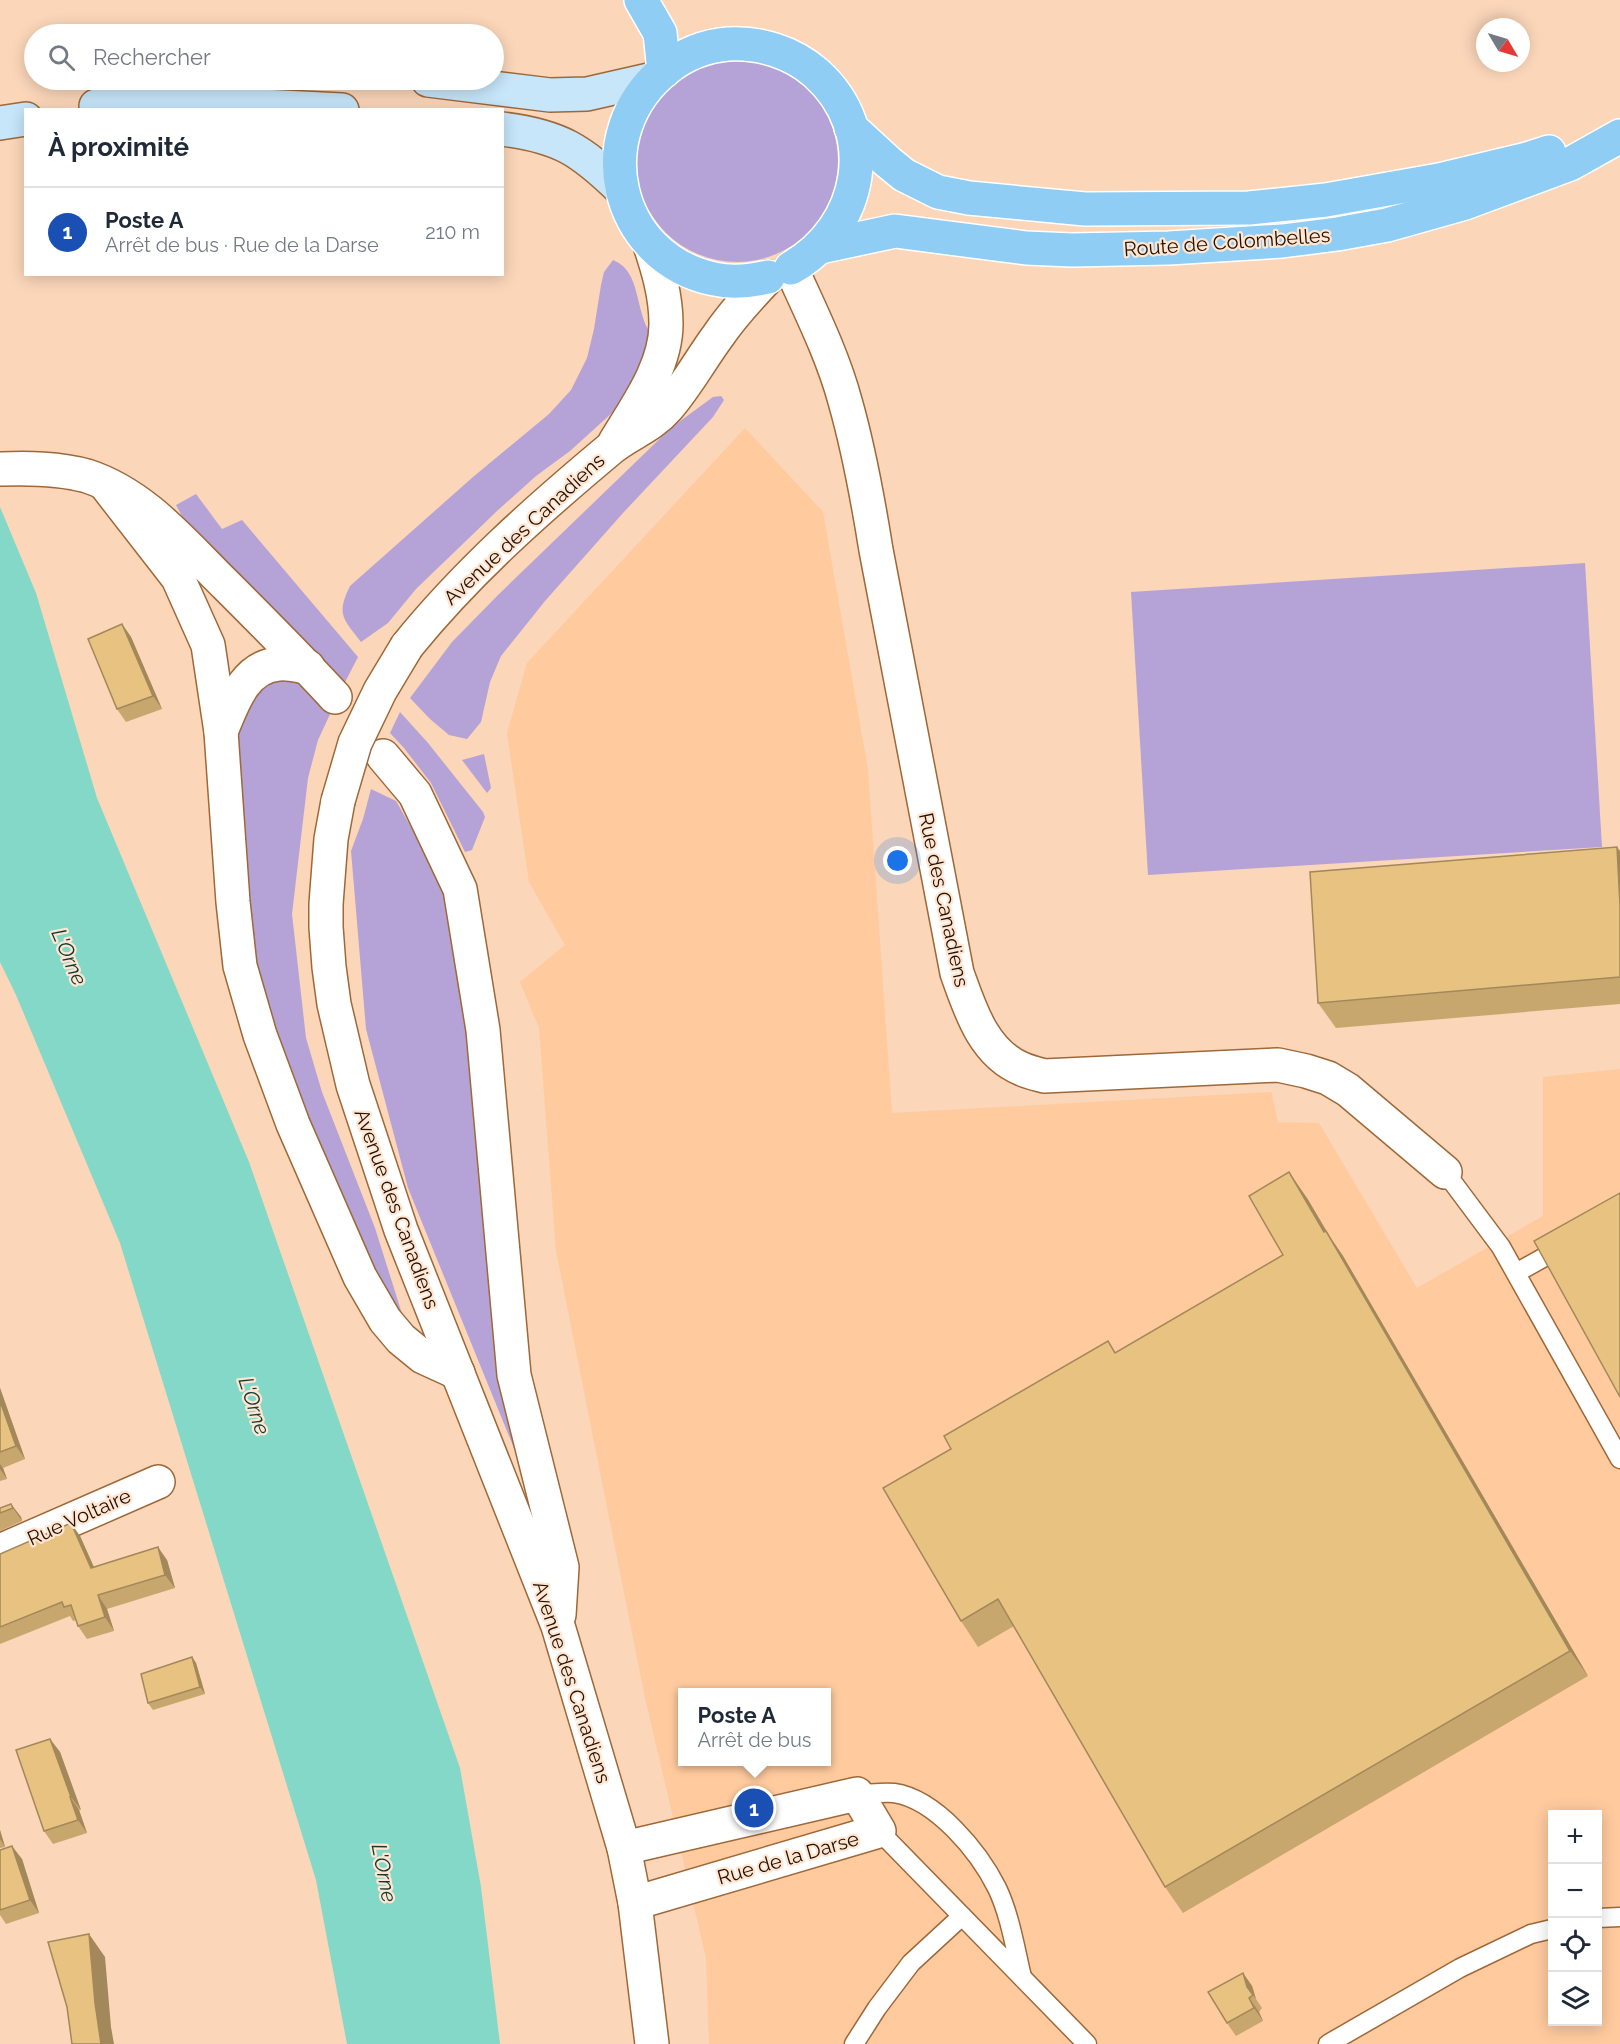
<!DOCTYPE html>
<html lang="fr">
<head>
<meta charset="utf-8">
<style>
  body { margin:0; font-family:Raleway,sans-serif; background:#f2f2f3; color:#1f2937 }
  .controls { position:absolute; right:18px; bottom:18px; display:grid; overflow:hidden; border-radius:0px; box-shadow:0 3px 15px #0003 }
  .controls button { width:54px; height:54px; display:grid; place-items:center; padding:0; border:0; border-bottom:2px solid #e0e1e3; background:#fff; color:#1f2937; font:30px sans-serif }
  .compass { position:absolute; left:1476px; top:18px; width:54px; height:54px; border-radius:50%; background:#fff; box-shadow:0 3px 15px #0003; rotate:128deg }
  .you { position:absolute; left:898px; top:861px; width:21px; height:21px; margin:-15px; border:4px solid #fff; border-radius:50%; background:#1a73e8; box-shadow:0 0 0 9px #1a73e833 }
  .badge { display:grid; place-items:center; width:39px; height:39px; border-radius:50%; background:#b45309; color:#fff; font-size:20px; font-weight:700 }
  .pin { position:absolute; translate:-50% -50%; border:3px solid #fff; box-shadow:0 2px 6px #0006 }
  .popup { position:absolute; left:678px; top:1688px; width:153px; height:78px; box-sizing:border-box; display:grid; place-content:center; border-radius:0px; background:#fff; filter:drop-shadow(0 2px 4px #0005); font-size:20px; white-space:nowrap; color:#747a83 }
  .popup b { font-size:22px; color:#1f2937 }
  .popup::after { content:''; position:absolute; left:50%; top:100%; margin-left:-12px; border:12px solid transparent; border-top-color:#fff }
  .list { margin:0; padding:0; list-style:none }
  h2 { display:flex; justify-content:space-between; align-items:center; height:78px; margin:0; padding:0 24px; font-size:26px }
  h2 small { font-size:20px; font-weight:400; color:#747a83 }
  .list li { display:grid; grid-template-columns:39px 1fr auto; gap:18px; align-items:center; box-sizing:border-box; height:90px; padding:0 24px; border-top:2px solid #e0e1e3 }
  .list b { display:block; font-size:22px; white-space:nowrap }
  .list p { margin:0; font-size:20px; white-space:nowrap; color:#747a83 }
  .list em { font-size:20px; font-style:normal; color:#747a83 }
  .icon { flex:none; width:33px; height:33px; fill:none; stroke:currentColor; stroke-width:2; stroke-linecap:round; stroke-linejoin:round }
  .map { position:relative; flex:none; width:1620px; height:2044px; overflow:hidden }
  .search { position:absolute; background:#fff; box-shadow:0 3px 15px #0003; left:24px; top:24px; width:480px; height:66px; display:flex; align-items:center; gap:15px; box-sizing:border-box; padding:0 21px; border-radius:33px; color:#747a83; font-size:22px }
  .panel { position:absolute; background:#fff; box-shadow:0 3px 15px #0003; left:24px; top:108px; width:480px; height:168px; border-radius:0px }
  .map>svg:first-child { display:block }
  .built { fill:#ffca9e; fill-rule:evenodd }
  .green { fill:#b5a3d7 }
  .water { fill:#83d8c8 }
  .lines { fill:none; stroke-linecap:round; stroke-linejoin:round }
  .service-casing { stroke:#9e6838; stroke-width:21 }
  .minor-casing { stroke:#9e6838; stroke-width:36 }
  .tertiary-casing { stroke:#9e6838; stroke-width:36 }
  .secondary-casing { stroke:#9e6838; stroke-width:36 }
  .primary-casing { stroke:#fff; stroke-width:36 }
  .service { stroke:#fff; stroke-width:18 }
  .minor { stroke:#fff; stroke-width:33 }
  .tertiary { stroke:#fff; stroke-width:33 }
  .secondary { stroke:#c7e6fa; stroke-width:33 }
  .primary { stroke:#8fcdf4; stroke-width:33 }
  .tertiary-bridge-casing { stroke:#9e6838; stroke-width:36; stroke-linecap:butt }
  .tertiary-bridge { stroke:#fff; stroke-width:33 }
  .wall { fill:#c8a76e }
  .shaded-wall { fill:#a2885a }
  .building { fill:#e8c280; stroke:#a2885a; stroke-width:1.5 }
  .labels { text-anchor:middle; stroke-width:4.5; stroke-linejoin:round; paint-order:stroke }
  .street-label { font-size:20px; fill:#251000; stroke:#ffe6d2 }
  .water-label { font-size:21px; font-style:italic; fill:#0f3831; stroke:#ffe6d2 }
</style>
</head>
<body>
<div class="map">
<svg width="1620" height="2044" viewBox="0 0 1620 2044">
  <rect width="100%" height="100%" fill="#fbd6b9"/>
  <path class="built" d="M 745,428 L 823,512 L 868,770 L 892,1113 L 1271,1092 L 1278,1122 L 1319,1123 L 1417,1288 L 1543,1216 L 1543,1077 L 1620,1069 L 1620,2044 L 709,2044 L 706,1958 L 645,1698 L 556,1251 L 539,1028 L 520,982 L 565,945 L 529,882 L 507,733 L 527,663 ZM 682,1692 L 826,1692 L 826,1762 L 682,1762 ZM 1552,1814 L 1598,1814 L 1598,2022 L 1552,2022 Z"/>
  <g class="green">
    <circle cx="737" cy="161" r="101"/>
    <path d="M 613,260 C 642,271 634,312 652,336 L 646,358 L 625,397 L 613,412 L 570,451 L 536,476 L 497,511 L 416,589 L 388,623 L 361,642 C 343,618 336,615 350,586 L 473,477 L 549,414 L 571,390 L 587,358 L 594,329 L 601,285 L 604,272 Z"/>
    <polygon points="721,396 724,400 713,417 623,513 545,601 501,656 490,682 481,722 467,739 449,735 430,719 410,698 452,642 498,595 672,427 713,397"/>
    <polygon points="196,494 222,529 242,520 358,657 342,688 190,531 176,505"/>
    <polygon points="1585,563 1602,847 1148,875 1131,592"/>
    <polygon points="279,675 298,679 332,710 318,740 308,778 292,914 306,1038 322,1092 375,1228 404,1320 388,1304 289,1084 254,968 235,741 247,697"/>
    <polygon points="400,712 428,743 483,812 485,817 472,850 465,852 431,783 404,748 390,733"/>
    <polygon points="484,754 491,788 487,793 462,760"/>
    <polygon points="371,789 396,801 423,848 447,900 456,953 520,1463 408,1188 366,1029 351,851 363,819"/>
  </g>
  <polygon class="water" points="0,507 36,593 97,798 249,1162 460,1768 481,1887 500,2044 347,2044 316,1880 120,1243 16,995 0,962"/>
  <g class="lines">
    <g class="service-casing">
      <g id="service">
        <polyline points="1445,1172 1501,1247 1620,1459"/>
        <polyline points="1516,1273 1564,1246"/>
        <path d="M 857,1794 C 868,1794 882,1792 894,1793 C 936,1799 979,1852 997,1888 C 1010,1915 1015,1948 1022,1977"/>
        <polyline points="879,1831 1087,2044"/>
        <polyline points="1598,1918 1620,1917"/>
        <polyline points="854,2044 877,2008 911,1963 962,1916"/>
        <polyline points="1328,2044 1460,1968 1531,1934 1552,1929"/>
      </g>
    </g>
    <g class="minor-casing">
      <g id="minor">
        <path d="M 791,268 C 810,310 833,356 845,401 C 859,450 868,500 876,550 L 957,973 C 970,1009 983,1053 1022,1069 C 1029,1072 1037,1074 1044,1076 L 1278,1065 L 1306,1071 L 1328,1078 L 1348,1090 L 1445,1172"/>
        <path d="M 221,732 C 232,705 244,666 279,664 C 289,663 299,666 308,667"/>
        <polyline points="0,1551 158,1482"/>
        <polyline points="624,1848 857,1794 879,1831 635,1903"/>
      </g>
    </g>
    <g class="tertiary-casing">
      <g id="tertiary">
        <path d="M 615,442 C 636,407 666,367 666,324 C 666,295 658,269 649,242"/>
        <path d="M 0,469 C 28,468 59,468 87,476 C 145,495 184,544 226,585 C 263,622 300,659 335,697"/>
        <polyline points="105,484 178,578 208,645 221,732 233,902 240,966 260,1035 293,1124 360,1277 385,1320 401,1339 423,1357 458,1373"/>
        <path d="M 407,646 C 466,573 537,510 610,449 C 629,433 650,428 668,407 C 687,385 701,359 718,336 C 733,314 750,296 768,277"/>
        <polyline points="383,756 415,794 460,889 483,1030 514,1375 562,1567 559,1615"/>
        <polyline points="338,801 331,839 326,904 326,927 329,967 334,1004 353,1085 401,1230 558,1626 624,1848 635,1903 652,2044"/>
      </g>
    </g>
    <g class="secondary-casing">
      <g id="secondary">
        <polyline points="428,80 550,95 587,94 653,79"/>
        <polyline points="169,88 250,80"/>
        <polyline points="96,106 261,106 342,110"/>
        <polyline points="0,123 26,119"/>
        <path d="M 502,129 C 560,136 581,150 622,190"/>
      </g>
    </g>
    <g class="primary-casing">
      <g id="primary">
        <polyline points="641,0 660,33 664,71"/>
        <polyline points="851,128 888,162 904,175 938,192 969,198 1085,209 1249,208 1326,200 1439,180 1527,159 1549,152"/>
        <polyline points="820,247 895,231 1026,248 1072,250 1169,248 1282,241 1337,234 1387,225 1465,203 1570,164 1620,136"/>
        <path d="M 768,277 C 751,281 732,283 714,279 C 614,258 586,133 666,69 C 683,55 705,46 728,44 C 759,42 792,52 816,73 C 881,131 863,227 791,268"/>
      </g>
    </g>
    <use href="#service" class="service"/>
    <use href="#minor" class="minor"/>
    <use href="#tertiary" class="tertiary"/>
    <use href="#secondary" class="secondary"/>
    <use href="#primary" class="primary"/>
    <g class="tertiary-bridge-casing">
      <polyline id="tertiary-bridge" points="338,801 355,743 380,691 407,646"/>
    </g>
    <use href="#tertiary-bridge" class="tertiary-bridge"/>
  </g>
  <g class="wall">
    <polygon points="122,624 131,637 162,709 126,722 117,709"/>
    <polygon points="1620,851 1620,1004 1336,1028 1318,1003"/>
    <polygon points="1307,1198 1330,1237 1343,1256 1588,1676 1183,1913 1165,1887 1014,1626 978,1647 961,1621 1116,1353 1283,1255"/>
    <polygon points="0,1388 25,1459 3,1468 7,1479 0,1481"/>
    <polygon points="11,1504 21,1517 22,1521 0,1531 0,1508"/>
    <polygon points="80,1536 94,1567 167,1560 175,1588 107,1609 114,1631 87,1639 78,1626 76,1620 73,1621 70,1616 0,1644 0,1554"/>
    <polygon points="192,1657 196,1663 205,1694 153,1710 148,1703"/>
    <polygon points="50,1739 60,1752 81,1810 79,1810 87,1833 53,1844 44,1831"/>
    <polygon points="0,1830 5,1847 0,1848"/>
    <polygon points="0,1850 22,1859 39,1913 6,1924 0,1915"/>
    <polygon points="1243,1973 1252,1986 1256,1999 1262,2008 1259,2012 1263,2021 1236,2036 1227,2023"/>
  </g>
  <g class="shaded-wall">
    <polygon points="122,624 131,637 162,709 153,696"/>
    <polygon points="1617,847 1620,851 1620,905"/>
    <polygon points="1289,1172 1307,1198 1330,1237 1343,1256 1588,1676 1570,1651"/>
    <polygon points="0,1388 25,1459 16,1446 0,1401"/>
    <polygon points="0,1464 3,1468 7,1479 0,1469"/>
    <polygon points="11,1504 21,1517 22,1521 13,1508"/>
    <polygon points="71,1523 80,1536 100,1581 91,1568"/>
    <polygon points="158,1547 167,1560 175,1588 165,1575"/>
    <polygon points="98,1595 107,1609 114,1631 105,1617"/>
    <polygon points="192,1657 196,1663 205,1694 200,1687"/>
    <polygon points="50,1739 60,1752 81,1810 71,1797"/>
    <polygon points="70,1797 79,1810 87,1833 78,1820"/>
    <polygon points="0,1830 5,1847 0,1839"/>
    <polygon points="12,1846 22,1859 39,1913 30,1900"/>
    <polygon points="89,1934 105,1957 111,2027 114,2044 101,2044 95,2003"/>
    <polygon points="1243,1973 1252,1986 1256,1999 1247,1987"/>
    <polygon points="1249,1998 1259,2012 1263,2021 1254,2008"/>
  </g>
  <g class="building">
    <polygon points="122,624 153,696 117,709 88,639"/>
    <polygon points="1617,847 1620,905 1620,977 1318,1003 1310,872"/>
    <polygon points="1289,1172 1324,1232 1326,1231 1570,1651 1165,1887 998,1599 961,1621 883,1488 951,1449 944,1436 1108,1341 1115,1353 1283,1255 1249,1196"/>
    <polygon points="1620,1193 1620,1397 1534,1241"/>
    <polygon points="0,1401 16,1446 0,1452"/>
    <polygon points="11,1504 13,1508 0,1513 0,1508"/>
    <polygon points="71,1523 91,1568 158,1547 165,1575 98,1595 105,1617 78,1626 71,1605 64,1607 62,1602 0,1627 0,1554"/>
    <polygon points="192,1657 200,1687 148,1703 141,1674"/>
    <polygon points="50,1739 71,1797 70,1797 78,1820 44,1831 16,1750"/>
    <polygon points="12,1846 30,1900 0,1910 0,1850"/>
    <polygon points="89,1934 95,2003 101,2044 72,2044 67,2007 48,1942"/>
    <polygon points="1243,1973 1247,1987 1253,1995 1249,1998 1254,2008 1227,2023 1208,1992"/>
  </g>
  <g class="labels">
    <g class="street-label">
      <text transform="translate(1227 242) rotate(-4)" y="7">Route de Colombelles</text>
      <text transform="translate(524 529) rotate(-43)" y="7">Avenue des Canadiens</text>
      <text transform="translate(944 900) rotate(78)" y="7">Rue des Canadiens</text>
      <text transform="translate(397 1209) rotate(70)" y="7">Avenue des Canadiens</text>
      <text transform="translate(79 1517) rotate(-24)" y="7">Rue Voltaire</text>
      <text transform="translate(572 1682) rotate(72)" y="7">Avenue des Canadiens</text>
      <text transform="translate(788 1858) rotate(-16)" y="7">Rue de la Darse</text>
    </g>
    <g class="water-label">
      <text transform="translate(69 957) rotate(67)" y="7">L'Orne</text>
      <text transform="translate(254 1406) rotate(72)" y="7">L'Orne</text>
      <text transform="translate(384 1873) rotate(79)" y="7">L'Orne</text>
    </g>
  </g>
</svg>
<div class="controls">
<button>+</button>
<button>−</button>
<button><svg class="icon" aria-label="locate" viewBox="0 0 24 24"><circle cx="12" cy="12" r="6"/><path d="M12 2v4M12 18v4M2 12h4M18 12h4"/></svg></button>
<button><svg class="icon" aria-label="layers" viewBox="0 0 24 24"><path d="M12 4l9 5-9 5-9-5zM3 14l9 5 9-5"/></svg></button>
</div>
<svg class="compass" viewBox="-18 -18 36 36"><path d="M0-13l5 13h-10z" fill="#e53935"/><path d="M0 13l5-13h-10z" fill="#747a83"/></svg>
<div class="you"></div>
<div class="pin badge" style="left:754px;top:1808px;background:#1a4fb4">1</div>
<div class="popup"><b>Poste A</b>Arrêt de bus</div>
<div class="search"><svg class="icon" aria-label="search" viewBox="0 0 24 24"><circle cx="10" cy="10" r="6"/><path d="M15 15l6 6"/></svg>Rechercher</div>
<section class="panel">
<h2>À proximité<small></small></h2>
<ul class="list">
<li><span class="badge" style="background:#1a4fb4">1</span><div><b>Poste A</b><p>Arrêt de bus · Rue de la Darse</p></div><em>210 m</em></li>
</ul>
</section>
</div>
</body>
</html>
